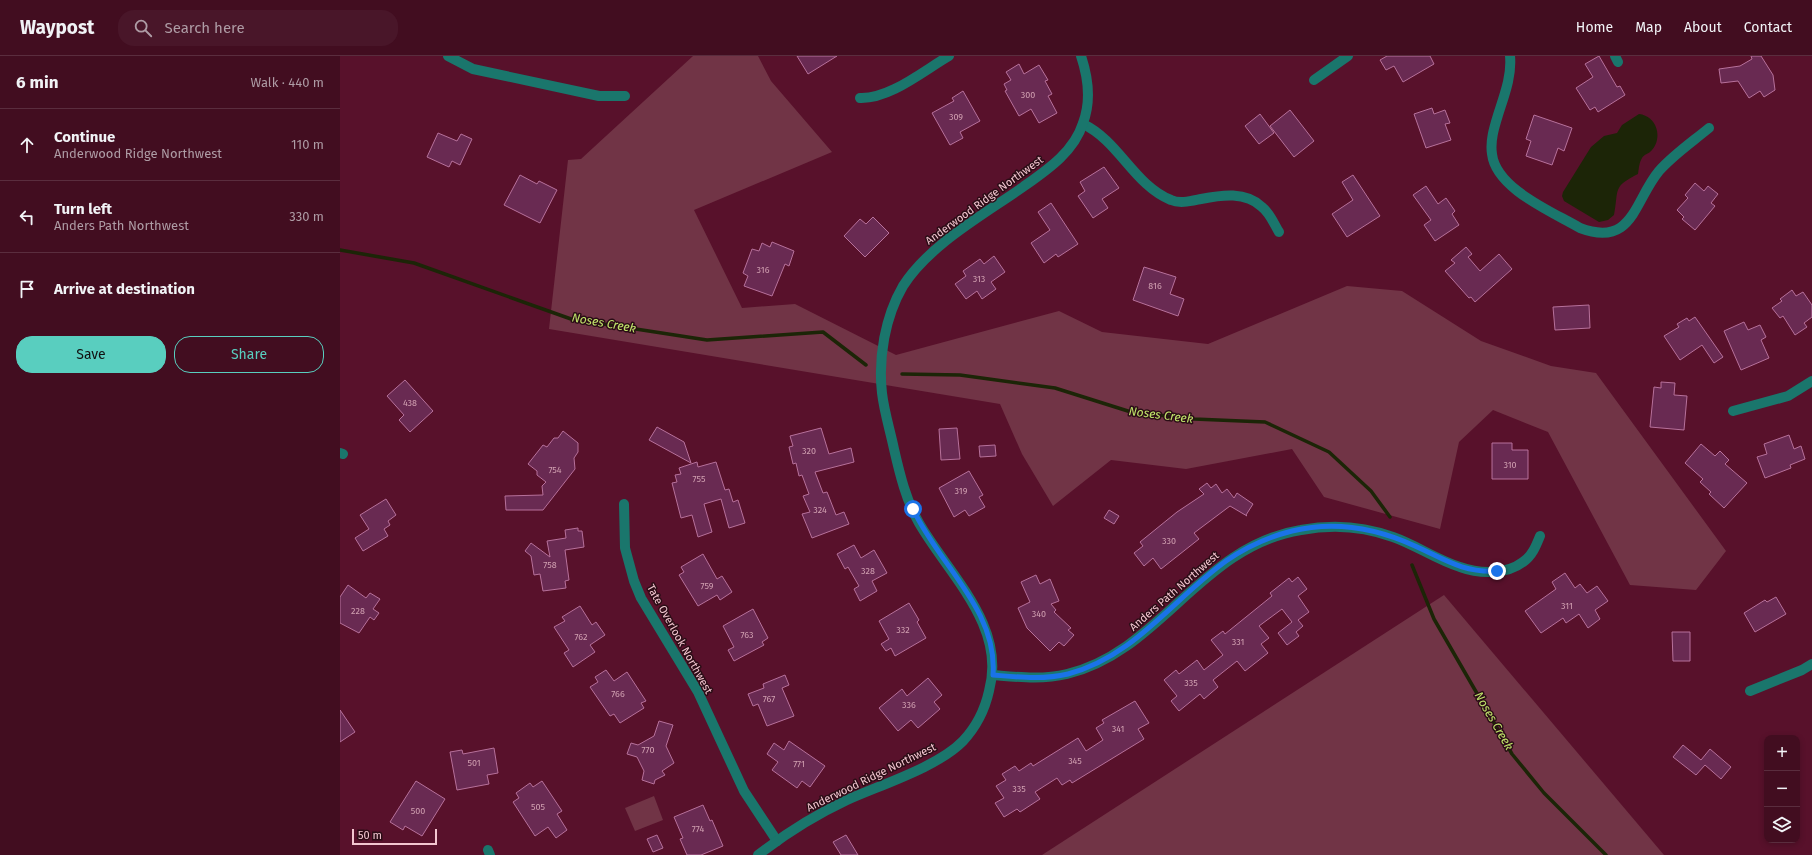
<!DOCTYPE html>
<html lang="en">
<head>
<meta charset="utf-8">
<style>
  body { margin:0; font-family:"Fira Sans",sans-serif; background:#491629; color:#f1f3f6 }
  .controls { position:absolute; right:12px; bottom:12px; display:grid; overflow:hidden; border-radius:8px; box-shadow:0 2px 6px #0003 }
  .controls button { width:36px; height:36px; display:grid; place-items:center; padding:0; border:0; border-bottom:1px solid #5a2d3e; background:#420d20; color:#f1f3f6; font:20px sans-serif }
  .scale { position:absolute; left:12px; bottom:10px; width:85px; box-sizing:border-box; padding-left:4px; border:2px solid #f3c6d0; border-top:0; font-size:11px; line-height:14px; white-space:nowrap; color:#f3c6d0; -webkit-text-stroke:3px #2b0d16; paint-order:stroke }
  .stop { position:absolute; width:12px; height:12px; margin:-9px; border:3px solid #1a73e8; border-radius:50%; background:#fff }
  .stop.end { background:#1a73e8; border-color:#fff; box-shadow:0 1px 4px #0008 }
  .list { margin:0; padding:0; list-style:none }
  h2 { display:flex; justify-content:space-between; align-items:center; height:52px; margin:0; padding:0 16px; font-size:17px }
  h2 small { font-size:13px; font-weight:400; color:#ae9ca5 }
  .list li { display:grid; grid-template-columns:26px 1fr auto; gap:12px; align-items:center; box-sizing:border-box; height:72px; padding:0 16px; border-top:1px solid #5a2d3e }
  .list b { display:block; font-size:15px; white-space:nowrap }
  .list p { margin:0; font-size:13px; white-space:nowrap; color:#ae9ca5 }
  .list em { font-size:13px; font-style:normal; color:#ae9ca5 }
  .actions { display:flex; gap:8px; padding:12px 16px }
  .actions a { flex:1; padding:9px 0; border:1px solid #59cebf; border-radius:16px; text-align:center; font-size:14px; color:#59cebf }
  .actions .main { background:#59cebf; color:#111 }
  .icon { flex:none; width:22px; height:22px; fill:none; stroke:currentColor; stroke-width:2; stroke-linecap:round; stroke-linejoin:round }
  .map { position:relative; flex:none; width:1472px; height:799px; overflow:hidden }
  header { display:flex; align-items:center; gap:24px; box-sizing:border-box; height:56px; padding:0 20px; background:#420d20; border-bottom:1px solid #5a2d3e }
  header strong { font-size:19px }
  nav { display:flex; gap:22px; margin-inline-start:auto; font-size:14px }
  .search { width:280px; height:36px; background:#491629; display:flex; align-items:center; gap:10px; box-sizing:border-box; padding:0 14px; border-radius:16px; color:#ae9ca5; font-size:15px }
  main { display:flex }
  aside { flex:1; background:#420d20 }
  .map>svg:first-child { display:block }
  .green { fill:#713446 }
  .water { fill:#1c2507 }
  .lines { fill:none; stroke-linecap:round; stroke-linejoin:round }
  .stream { stroke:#1c2507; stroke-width:3.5 }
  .building { fill:#692a52; stroke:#b7719b }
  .minor { stroke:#1a766c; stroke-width:10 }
  .route { stroke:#1a73e8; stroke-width:5 }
  .labels { text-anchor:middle; stroke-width:3; stroke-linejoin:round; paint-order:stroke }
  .number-label { font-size:9px; fill:#d09fb0 }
  .street-label { font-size:11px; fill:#f3c6d0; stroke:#2b0d16 }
  .water-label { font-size:12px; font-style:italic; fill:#c1e66b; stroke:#2b0d16 }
</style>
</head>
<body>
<header>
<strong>Waypost</strong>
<div class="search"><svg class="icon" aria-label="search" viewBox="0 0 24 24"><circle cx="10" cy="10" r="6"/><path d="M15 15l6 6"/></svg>Search here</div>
<nav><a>Home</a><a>Map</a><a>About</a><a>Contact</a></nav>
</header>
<main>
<aside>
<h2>6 min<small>Walk · 440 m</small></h2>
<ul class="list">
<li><svg class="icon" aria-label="ahead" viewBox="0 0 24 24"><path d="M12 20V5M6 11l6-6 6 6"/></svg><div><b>Continue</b><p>Anderwood Ridge Northwest</p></div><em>110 m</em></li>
<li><svg class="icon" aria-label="left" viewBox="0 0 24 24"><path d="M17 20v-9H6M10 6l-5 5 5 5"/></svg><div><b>Turn left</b><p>Anders Path Northwest</p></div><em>330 m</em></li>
<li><svg class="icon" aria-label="arrive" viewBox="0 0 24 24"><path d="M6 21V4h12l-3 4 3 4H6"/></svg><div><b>Arrive at destination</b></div></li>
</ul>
<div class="actions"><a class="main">Save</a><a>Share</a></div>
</aside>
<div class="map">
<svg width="1472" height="799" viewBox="0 0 1472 799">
  <rect width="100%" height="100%" fill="#58112b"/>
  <g class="green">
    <polygon points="353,0 418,0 431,25 492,96 354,154 402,252 455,248 556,299 719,255 762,276 868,288 1007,230 1062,235 1141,285 1211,310 1256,317 1386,495 1356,534 1290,529 1208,376 1153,354 1119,386 1100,473 984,441 952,393 846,413 771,404 713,450 682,398 660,348 209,273 228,104 241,103"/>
    <polygon points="1104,539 1324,799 702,799"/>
    <polygon points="314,740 323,764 295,775 285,752"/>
  </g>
  <path class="water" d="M 1299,58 C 1317,60 1323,82 1312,94 C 1309,98 1304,98 1302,102 C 1299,107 1299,112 1298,118 C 1272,131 1279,133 1274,159 L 1268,164 L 1259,166 L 1224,145 L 1222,140 L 1223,136 L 1251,91 L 1264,80 L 1277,77 L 1282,69 Z"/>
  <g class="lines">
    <g class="stream">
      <polyline points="0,194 74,207 231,263 367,284 483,276 526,309"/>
      <polyline points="562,318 620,319 715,332 791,356 854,363 925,366 989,396 1031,435 1050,461"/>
      <polyline points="1072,509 1094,563 1172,698 1204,737 1266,799"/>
    </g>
  </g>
  <g class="building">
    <polygon points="457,0 497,0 468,18"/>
    <polygon points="1047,0 1090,0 1094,8 1063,26 1054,10 1046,14 1040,4"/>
    <polygon points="1259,0 1277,31 1280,30 1285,39 1258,56 1255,51 1250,54 1236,32 1253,21 1245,8"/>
    <polygon points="1411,0 1421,0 1433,19 1435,34 1424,41 1420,35 1409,42 1398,25 1381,27 1379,13 1400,10 1412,3"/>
    <polygon points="679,8 684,18 699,9 708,24 705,25 712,38 708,40 717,57 699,67 691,53 679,60 665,35 667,34 664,28 671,24 666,16"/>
    <polygon points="623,35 640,65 620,76 623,82 610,89 592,57 614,45 612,42"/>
    <polygon points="1092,52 1094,58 1105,54 1110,67 1105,68 1111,84 1086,92 1074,58"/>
    <polygon points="950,54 974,85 954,101 930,70"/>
    <polygon points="920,58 934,77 919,88 905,70"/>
    <polygon points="1194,59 1232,72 1224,95 1218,92 1212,109 1186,100 1191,85 1186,83"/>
    <polygon points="98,77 117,85 121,78 132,83 120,109 112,105 109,111 87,101"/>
    <polygon points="764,111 779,132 762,143 768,152 753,162 738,140 745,135 740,126"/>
    <polygon points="180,119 197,128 199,125 217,134 200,167 164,149"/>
    <polygon points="1013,119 1040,160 1007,181 992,158 1013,144 1002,126"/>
    <polygon points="1355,127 1364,135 1368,130 1378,138 1371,147 1375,150 1355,174 1342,163 1344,161 1337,154 1348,142 1345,139"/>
    <polygon points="1086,130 1098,148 1106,142 1115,155 1112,158 1119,169 1095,185 1084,169 1091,164 1073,139"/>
    <polygon points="711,147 738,188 718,201 716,198 704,207 691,187 710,174 698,156"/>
    <polygon points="533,161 549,177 525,201 504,180 520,163 526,168"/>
    <polygon points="432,186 454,195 449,210 445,208 432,240 404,230 408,220 403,217 412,193 419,195 422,187 430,191"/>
    <polygon points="1126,191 1132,198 1128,201 1140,215 1159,198 1172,213 1135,246 1131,241 1129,242 1105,215 1115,207 1111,204"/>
    <polygon points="654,200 665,216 651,226 656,233 642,243 637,235 626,243 615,228 626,220 623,215 640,203 644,208"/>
    <polygon points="804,211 836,221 830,238 844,243 838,260 793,244"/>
    <polygon points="1452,234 1456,240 1463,236 1472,249 1472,261 1464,267 1467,271 1455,279 1443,260 1440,262 1432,252 1442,245 1440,243"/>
    <polygon points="1249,249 1250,272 1215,274 1213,251"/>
    <polygon points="1355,261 1383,301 1374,307 1362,289 1340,304 1324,280 1339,271 1337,268 1347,262 1349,265"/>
    <polygon points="1404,266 1408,274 1420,269 1426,281 1421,284 1429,302 1401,314 1384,275"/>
    <polygon points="65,324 93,355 70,376 59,364 64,359 47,340"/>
    <polygon points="1321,326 1335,327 1334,339 1347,340 1344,374 1310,371 1314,331 1321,332"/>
    <polygon points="317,371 344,386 351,407 309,384"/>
    <polygon points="481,372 489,398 511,392 514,406 475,416 483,437 487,436 496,459 504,456 509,468 472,482 462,458 470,456 463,440 469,438 462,419 459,420 456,407 453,408 449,391 453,390 450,380"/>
    <polygon points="617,372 620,403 601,404 599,373"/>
    <polygon points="223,375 238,387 238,396 234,402 235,413 203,454 166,454 165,440 203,439 202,430 206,426 197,419 197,415 188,408 203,389 207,391 214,382 218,382"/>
    <polygon points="1449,379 1454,393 1461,390 1465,403 1450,409 1451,412 1425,422 1417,401 1427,398 1424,388"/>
    <polygon points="1152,387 1172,387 1172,394 1188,394 1188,423 1152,423"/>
    <polygon points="1361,388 1375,400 1380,395 1389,404 1385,408 1407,427 1384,452 1369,438 1371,436 1360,426 1363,423 1345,407"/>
    <polygon points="655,389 656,400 640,401 639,390"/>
    <polygon points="357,406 358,411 376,406 385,434 389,433 393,446 398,444 405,467 389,472 381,443 364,448 372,476 358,481 352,459 341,462 332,427 337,426 335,419 341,418 339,412"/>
    <polygon points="629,415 643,439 639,441 645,451 629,460 625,454 614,461 599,432"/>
    <polygon points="867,427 871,432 876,428 882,437 887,433 894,442 897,437 913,448 906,459 907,460 890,450 854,477 859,483 821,513 813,502 804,510 794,497 803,490 800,486 837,456 864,438 859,433"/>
    <polygon points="46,443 56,459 48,465 50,469 44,473 48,480 23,495 15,482 29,473 20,459"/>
    <polygon points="769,454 779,460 774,468 764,462"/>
    <polygon points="238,472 238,475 242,475 244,491 225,494 229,524 225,525 226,532 203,535 200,518 194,519 191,500 185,495 191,487 210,501 207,485 226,482 225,474"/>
    <polygon points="514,489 521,502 534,494 547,517 532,525 537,535 520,545 514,533 519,530 508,511 505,513 497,498"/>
    <polygon points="363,498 377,523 382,520 392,536 380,544 377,539 358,550 339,519 344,516 341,511"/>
    <polygon points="1225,517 1235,532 1240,528 1247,537 1257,530 1268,545 1255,554 1260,563 1248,572 1239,558 1226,567 1223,562 1201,577 1185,555 1216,533 1212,526"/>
    <polygon points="696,519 700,528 710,523 719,545 711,548 716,554 714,556 731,572 728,574 734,579 724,590 719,586 710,595 687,572 678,552 690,546 681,526"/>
    <polygon points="958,521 967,533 958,540 969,556 958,564 963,570 956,576 959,580 947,589 938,577 952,566 942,553 919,570 929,582 921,588 928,597 905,615 897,605 873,624 878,631 864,643 860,638 839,655 831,645 837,640 824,624 836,614 839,618 857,604 864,614 883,599 871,584 883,575 885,578 932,540 930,537 949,522 952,526"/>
    <polygon points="8,529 26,542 30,537 40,543 33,553 39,557 34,564 30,561 19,577 0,567 0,541"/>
    <polygon points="1436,541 1446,558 1415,576 1404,557 1425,544 1427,546"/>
    <polygon points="569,547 579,564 577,566 586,582 555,600 551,592 546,595 541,588 549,583 539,565"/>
    <polygon points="240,550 252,569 256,566 265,579 250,589 255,596 233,611 224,597 229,594 214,571 225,565 222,561"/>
    <polygon points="413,553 428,582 422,586 424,589 394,605 388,594 394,591 383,570"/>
    <polygon points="1332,576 1350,576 1350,605 1333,605"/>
    <polygon points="266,614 274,625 287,616 306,645 301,647 304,652 280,667 274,658 270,660 250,631 258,626 255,621"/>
    <polygon points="445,619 449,629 442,632 454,660 427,670 418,648 413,650 408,638 424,632 423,628"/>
    <polygon points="588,622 602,639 594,646 600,653 578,672 571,664 558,675 539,652 562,633 567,640"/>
    <polygon points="795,645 809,667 798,673 804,683 732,727 730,724 722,729 717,722 695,736 700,743 680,756 677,753 664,761 655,747 664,742 656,730 666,724 662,718 675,710 679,715 691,707 693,710 738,682 746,695 763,684 756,672 764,667 762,664"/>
    <polygon points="0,654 15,676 0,686"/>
    <polygon points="319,665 333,669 326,690 334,707 322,715 325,719 315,724 314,728 302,724 304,715 297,701 287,698 291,687 298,689 314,680"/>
    <polygon points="449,685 485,710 470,731 462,725 457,732 432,714 438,706 427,698 434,687 444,694"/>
    <polygon points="1343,689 1361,704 1370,693 1391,711 1381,723 1365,709 1356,719 1333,701"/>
    <polygon points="154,692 158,717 147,719 149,728 117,734 110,696 122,694 123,698"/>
    <polygon points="76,725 105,743 82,780 65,770 63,774 50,766"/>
    <polygon points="202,725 222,755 217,758 227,774 216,782 208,771 195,780 173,746 179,742 176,737 190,727 193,731"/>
    <polygon points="363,749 370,765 372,764 383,790 361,799 347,799 340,783 343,782 334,761"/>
    <polygon points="317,779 323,792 313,796 307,783"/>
    <polygon points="506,779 518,799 501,799 493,786"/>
  </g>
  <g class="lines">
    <g class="minor">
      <polyline points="108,0 133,13 259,40 285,40"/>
      <path d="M 1170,0 C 1172,20 1164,40 1158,59 C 1154,72 1150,85 1152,98 C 1156,133 1213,156 1240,172 C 1293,192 1294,145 1319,115 C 1333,99 1352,86 1369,72"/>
      <polyline points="1275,0 1278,6"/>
      <polyline points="974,24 1008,0"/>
      <path d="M 520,42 C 550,43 583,15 609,0"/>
      <path d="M 743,68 C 779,85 794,129 831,144 C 840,148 851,145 861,143 C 881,139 906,135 922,151 C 930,157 934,168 939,176"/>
      <polyline points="1393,355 1448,340 1472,325"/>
      <polyline points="0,397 3,398"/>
      <polyline points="284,448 285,492 294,525 301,542 358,636 404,735 437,785"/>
      <path d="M 653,619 C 678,621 702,624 727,618 C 820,596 861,490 961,474 C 992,468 1023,470 1053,481 C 1076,489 1097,504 1120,511 C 1139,518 1166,519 1183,506 C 1192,500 1196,490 1200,480"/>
      <polyline points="1410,635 1462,614 1472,608"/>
      <polyline points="148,794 150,799"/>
      <path d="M 418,799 C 445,778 475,759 507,744 C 540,729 598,711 623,685 C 636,671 645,653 649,635 C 667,570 609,519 579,467 C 566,444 560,419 554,393 C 550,374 544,355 542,337 C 538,302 545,261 563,230 C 589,189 643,159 683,131 C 707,114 734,96 743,67 C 751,46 748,21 741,0"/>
    </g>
  </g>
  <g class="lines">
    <path class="route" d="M 573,453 C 598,508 658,554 653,619 C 678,621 703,624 728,618 C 794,601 833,543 886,505 C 906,491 928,481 952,475 C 993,465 1036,472 1075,490 C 1104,503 1123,517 1157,515"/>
  </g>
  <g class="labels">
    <g class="number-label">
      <text x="688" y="42">300</text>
      <text x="616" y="64">309</text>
      <text x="423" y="217">316</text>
      <text x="639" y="226">313</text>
      <text x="815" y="233">816</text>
      <text x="70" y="350">438</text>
      <text x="469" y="398">320</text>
      <text x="1170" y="412">310</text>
      <text x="215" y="417">754</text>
      <text x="359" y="426">755</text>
      <text x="621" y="438">319</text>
      <text x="480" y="457">324</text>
      <text x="829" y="488">330</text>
      <text x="210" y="512">758</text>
      <text x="528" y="518">328</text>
      <text x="367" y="533">759</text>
      <text x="1227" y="553">311</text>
      <text x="18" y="558">228</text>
      <text x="699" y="561">340</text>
      <text x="563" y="577">332</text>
      <text x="407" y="582">763</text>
      <text x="241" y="584">762</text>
      <text x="898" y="589">331</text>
      <text x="851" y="630">335</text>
      <text x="278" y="641">766</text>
      <text x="429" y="646">767</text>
      <text x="569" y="652">336</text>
      <text x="778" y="676">341</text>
      <text x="308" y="697">770</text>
      <text x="735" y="708">345</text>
      <text x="134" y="710">501</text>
      <text x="459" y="711">771</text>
      <text x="679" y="736">335</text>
      <text x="198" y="754">505</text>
      <text x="78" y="758">500</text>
      <text x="358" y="776">774</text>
    </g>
    <g class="street-label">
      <text transform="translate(644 144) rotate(-36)" y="4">Anderwood Ridge Northwest</text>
      <text transform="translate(834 535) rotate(-41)" y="4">Anders Path Northwest</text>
      <text transform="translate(340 583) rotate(61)" y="4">Tate Overlook Northwest</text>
      <text transform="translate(531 721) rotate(-26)" y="4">Anderwood Ridge Northwest</text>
    </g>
    <g class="water-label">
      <text transform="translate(264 267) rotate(10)" y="4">Noses Creek</text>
      <text transform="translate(821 359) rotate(7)" y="4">Noses Creek</text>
      <text transform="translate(1154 665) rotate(60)" y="4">Noses Creek</text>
    </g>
  </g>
</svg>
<div class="controls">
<button>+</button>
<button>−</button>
<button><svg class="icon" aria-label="layers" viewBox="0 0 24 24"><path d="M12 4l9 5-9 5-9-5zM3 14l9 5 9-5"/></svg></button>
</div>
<div class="scale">50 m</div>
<div class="stop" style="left:573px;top:453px"></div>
<div class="stop end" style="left:1157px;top:515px"></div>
</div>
</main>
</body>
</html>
